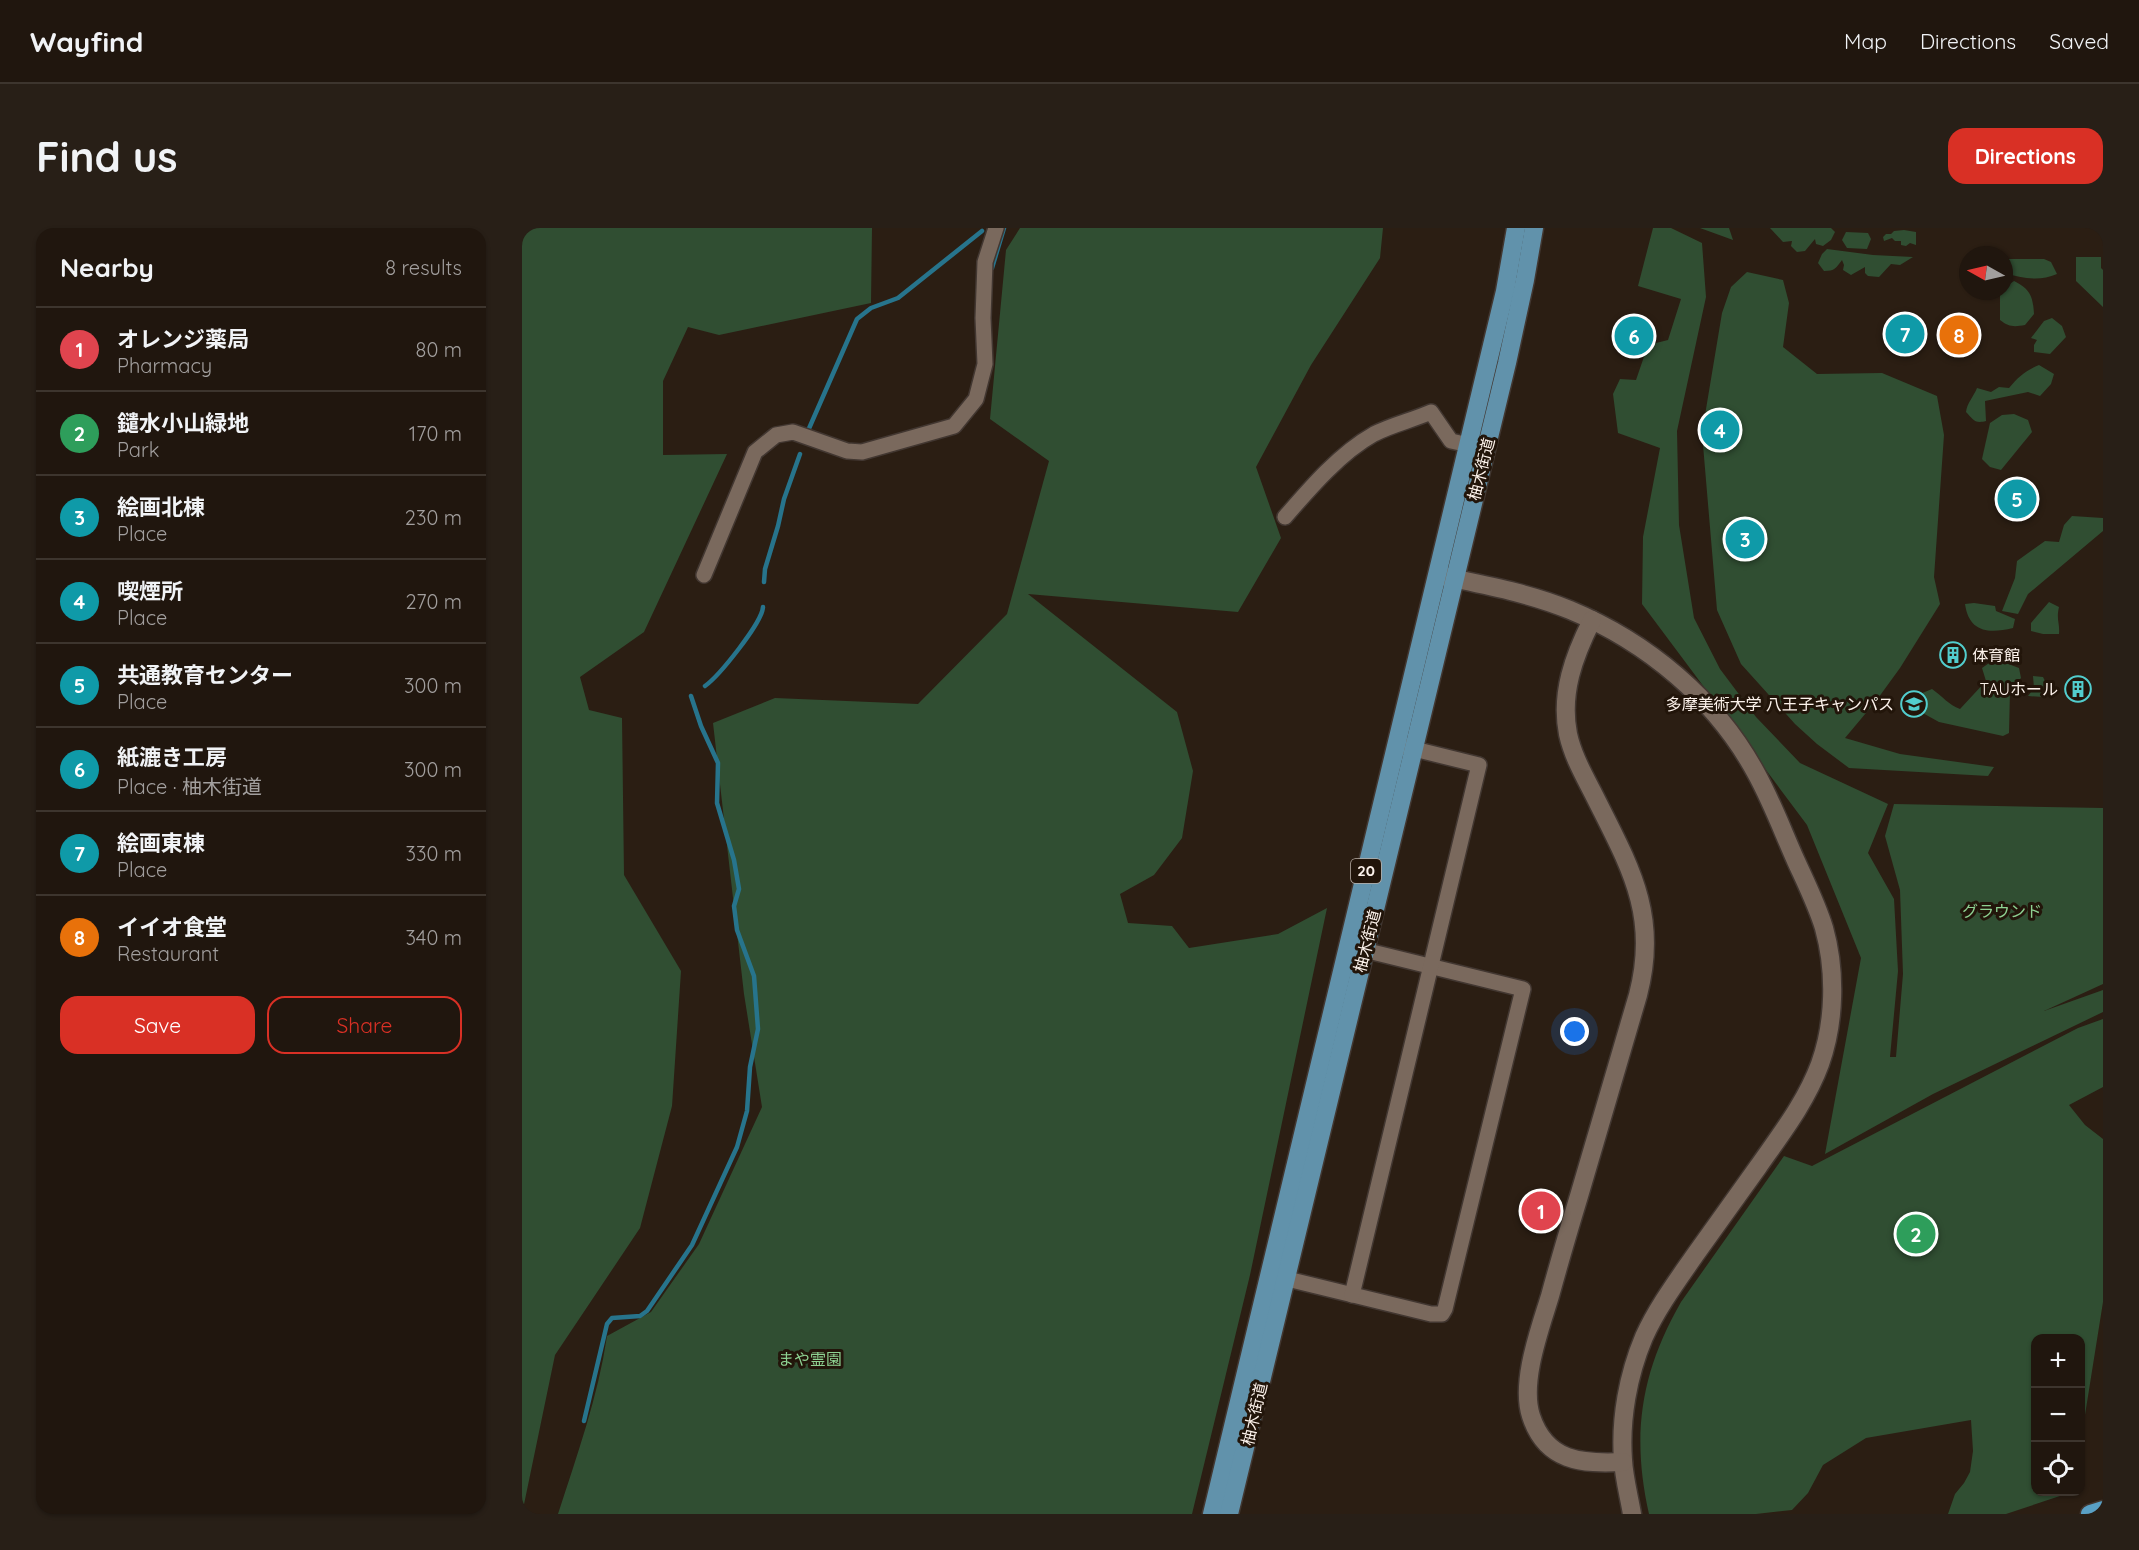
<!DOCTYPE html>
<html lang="en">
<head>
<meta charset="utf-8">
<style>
  body { margin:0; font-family:Quicksand,"Noto Sans JP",sans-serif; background:#281f17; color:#f1f3f6 }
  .controls { position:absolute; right:18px; bottom:18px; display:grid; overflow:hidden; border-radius:12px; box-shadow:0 2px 4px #0004 }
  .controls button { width:54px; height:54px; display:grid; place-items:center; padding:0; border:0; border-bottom:2px solid #3d352e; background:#20160e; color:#f1f3f6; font:30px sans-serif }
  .compass { position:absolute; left:1437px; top:18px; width:54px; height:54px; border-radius:50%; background:#20160e; box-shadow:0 2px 4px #0004; rotate:278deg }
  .you { position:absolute; left:1053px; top:804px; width:21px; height:21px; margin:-15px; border:4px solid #fff; border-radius:50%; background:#1a73e8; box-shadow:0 0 0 9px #1a73e833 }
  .badge { display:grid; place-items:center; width:39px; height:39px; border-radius:50%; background:#d93025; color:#fff; font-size:20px; font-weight:700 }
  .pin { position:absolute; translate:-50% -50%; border:3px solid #fff; box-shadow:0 2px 6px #0006 }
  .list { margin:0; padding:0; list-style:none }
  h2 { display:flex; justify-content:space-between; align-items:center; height:78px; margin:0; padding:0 24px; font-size:26px }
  h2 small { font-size:20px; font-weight:400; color:#a29f9e }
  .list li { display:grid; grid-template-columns:39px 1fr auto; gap:18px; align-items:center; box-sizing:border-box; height:84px; padding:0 24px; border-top:2px solid #3d352e }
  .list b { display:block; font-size:22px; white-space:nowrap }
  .list p { margin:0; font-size:20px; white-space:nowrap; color:#a29f9e }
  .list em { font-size:20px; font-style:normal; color:#a29f9e }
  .actions { display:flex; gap:12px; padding:18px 24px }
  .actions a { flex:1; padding:14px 0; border:2px solid #d93025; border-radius:18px; text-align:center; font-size:21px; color:#d93025 }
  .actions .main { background:#d93025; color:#fff }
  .icon { flex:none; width:33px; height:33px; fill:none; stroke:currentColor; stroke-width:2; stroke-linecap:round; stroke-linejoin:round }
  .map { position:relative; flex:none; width:1581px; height:1286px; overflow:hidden; border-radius:18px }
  header { display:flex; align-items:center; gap:36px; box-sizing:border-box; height:84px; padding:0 30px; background:#20160e; border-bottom:2px solid #3d352e }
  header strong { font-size:28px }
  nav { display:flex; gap:33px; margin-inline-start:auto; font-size:21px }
  .intro { display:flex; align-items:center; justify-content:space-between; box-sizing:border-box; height:144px; padding:0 36px }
  h1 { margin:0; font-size:42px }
  .button { padding:15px 27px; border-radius:18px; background:#d93025; color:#fff; font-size:21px; font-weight:700 }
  main { display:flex; gap:36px; padding:0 36px }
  aside { flex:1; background:#20160e; border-radius:18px; box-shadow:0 2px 4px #0004 }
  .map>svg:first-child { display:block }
  .green { fill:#304e32 }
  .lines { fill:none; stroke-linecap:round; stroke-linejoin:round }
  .stream { stroke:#27748c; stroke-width:4.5 }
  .minor-casing { stroke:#423731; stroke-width:18 }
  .tertiary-casing { stroke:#423731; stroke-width:21 }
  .primary-casing { stroke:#423731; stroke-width:21 }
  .trunk-casing { stroke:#423731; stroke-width:21 }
  .minor { stroke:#7a695d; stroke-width:15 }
  .tertiary { stroke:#7a695d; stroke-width:18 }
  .primary { stroke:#6192ab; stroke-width:18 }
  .trunk { stroke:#59a0c5; stroke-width:18 }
  .labels { text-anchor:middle; stroke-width:6; stroke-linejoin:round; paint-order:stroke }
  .shield { fill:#22150a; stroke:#bbb0a8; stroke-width:1.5 }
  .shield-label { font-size:15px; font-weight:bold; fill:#fcf2eb }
  .street-label { font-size:16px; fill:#fcf2eb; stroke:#22150a }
  .poi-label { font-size:16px; fill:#fcf2eb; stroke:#22150a; text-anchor:end }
  .park-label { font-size:16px; fill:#8ed292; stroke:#22150a }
</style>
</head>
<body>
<header>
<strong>Wayfind</strong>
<nav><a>Map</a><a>Directions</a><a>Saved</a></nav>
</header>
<div class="intro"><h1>Find us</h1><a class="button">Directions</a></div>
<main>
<aside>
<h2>Nearby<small>8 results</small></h2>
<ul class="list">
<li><span class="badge" style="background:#e0444e">1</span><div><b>オレンジ薬局</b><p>Pharmacy</p></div><em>80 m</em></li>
<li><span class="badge" style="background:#2e9e5b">2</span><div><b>鑓水小山緑地</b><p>Park</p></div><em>170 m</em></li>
<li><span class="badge" style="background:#0f9aa8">3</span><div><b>絵画北棟</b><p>Place</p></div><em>230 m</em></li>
<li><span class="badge" style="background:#0f9aa8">4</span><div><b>喫煙所</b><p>Place</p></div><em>270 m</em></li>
<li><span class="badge" style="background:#0f9aa8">5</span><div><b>共通教育センター</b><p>Place</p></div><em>300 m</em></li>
<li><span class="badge" style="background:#0f9aa8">6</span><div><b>紙漉き工房</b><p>Place · 柚木街道</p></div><em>300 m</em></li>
<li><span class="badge" style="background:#0f9aa8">7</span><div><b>絵画東棟</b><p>Place</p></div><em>330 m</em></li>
<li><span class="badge" style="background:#e8710a">8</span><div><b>イイオ食堂</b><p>Restaurant</p></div><em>340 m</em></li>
</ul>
<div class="actions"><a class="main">Save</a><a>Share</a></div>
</aside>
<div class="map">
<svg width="1581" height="1286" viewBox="0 0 1581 1286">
  <rect width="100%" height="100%" fill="#2b1e13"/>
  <g class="green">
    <polygon points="0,0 350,0 349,75 197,107 166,99 141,153 141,227 205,226 122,404 58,449 67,482 100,490 102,647 159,743 150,878 118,1000 33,1127 0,1286"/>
    <path d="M 498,0 L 861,0 L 858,30 L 789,137 L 734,239 L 759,310 L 716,384 L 506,366 L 655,484 L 671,543 L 660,610 L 632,647 L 598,666 L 606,695 L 650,698 L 667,720 L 756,706 L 805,680 L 728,1047 L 670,1286 L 36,1286 C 55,1227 76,1169 85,1108 L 129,1084 L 177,1016 L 240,879 L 222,766 L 191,495 L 253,470 L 396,476 L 485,386 L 527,233 L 468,191 L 484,22 Z"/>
    <polygon points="1131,0 1149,0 1180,15 1184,69 1155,203 1157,297 1172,390 1198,441 1234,489 1278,535 1366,576 1346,625 1372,671 1376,743 1368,829 1374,829 1381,746 1378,662 1363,608 1372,576 1581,580 1581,756 1522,783 1581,762 1581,784 1411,866 1303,926 1339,730 1285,597 1120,376 1121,309 1138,220 1096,205 1091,166 1098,151 1114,152 1126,117 1146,112 1159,71 1116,58"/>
    <polygon points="1178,0 1207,0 1211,12"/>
    <polygon points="1248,0 1309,0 1313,4 1309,12 1301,18 1294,16 1293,11 1283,23 1275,24 1269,18 1270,13 1261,14"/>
    <polygon points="1382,2 1394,4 1394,17 1388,15 1384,18 1379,17 1379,13 1373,13 1370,10 1362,13 1361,9 1364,6 1369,6 1372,3"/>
    <polygon points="1324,4 1346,5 1349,11 1345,21 1325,20 1320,12"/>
    <path d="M 1305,21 L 1351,27 L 1391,29 L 1378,37 L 1369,36 L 1357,49 L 1346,48 L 1343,45 L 1343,39 L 1329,47 L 1321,42 L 1322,37 L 1320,32 C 1314,40 1313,43 1302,43 L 1296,35 L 1300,26 Z"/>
    <polygon points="1554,29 1579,29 1579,40 1581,42 1581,79 1554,53"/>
    <path d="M 1522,31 L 1529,34 L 1535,46 C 1517,54 1500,50 1482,45 L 1482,31 Z"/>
    <polygon points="1225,44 1261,52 1267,75 1261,119 1295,146 1360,145 1415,168 1422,207 1412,349 1418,376 1378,440 1354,473 1323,510 1378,526 1472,539 1466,548 1327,540 1295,516 1273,496 1219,436 1195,382 1180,205 1200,85 1209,59"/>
    <path d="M 1492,53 C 1508,61 1511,68 1512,86 L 1503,97 C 1492,99 1487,99 1478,92 L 1478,63 L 1482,63 L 1482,60 Z"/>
    <polygon points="1530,90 1540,98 1544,109 1528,126 1512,124 1512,117 1515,112 1509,110 1522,93"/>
    <path d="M 1517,137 L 1532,146 L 1529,156 L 1518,168 L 1506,164 L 1463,173 L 1464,193 C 1452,196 1451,191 1444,184 C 1445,175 1452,168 1455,160 L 1469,164 L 1477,159 L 1487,160 C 1496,149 1504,142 1517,137 Z"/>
    <polygon points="1492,186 1506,192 1510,204 1479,242 1468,239 1460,231 1468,195 1480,187"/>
    <polygon points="1550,288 1581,290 1581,303 1506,366 1496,386 1480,383 1493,350 1495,333 1523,313 1537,314 1542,297"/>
    <path d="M 1527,374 L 1537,379 C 1534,392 1538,395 1537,406 L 1521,406 L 1509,403 L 1509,395 Z"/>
    <path d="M 1452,375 L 1473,378 L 1474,383 L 1493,391 L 1491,400 C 1466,406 1447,404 1443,376 Z"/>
    <path d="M 1473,431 L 1497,440 L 1499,450 L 1488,462 L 1487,505 L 1481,508 L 1417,494 L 1397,483 L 1398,466 L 1410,461 C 1420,468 1427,477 1438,481 L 1464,453 L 1460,440 Z"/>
    <polygon points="1511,448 1521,449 1525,457 1522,469 1506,468 1512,460"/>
    <path d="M 1581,791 L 1581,859 L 1547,877 L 1563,897 L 1581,911 L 1581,1074 L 1559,1212 L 1558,1110 L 1514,1110 L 1514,1264 L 1550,1264 L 1484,1286 L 1426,1286 L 1433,1266 L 1442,1255 L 1448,1244 L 1451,1223 L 1449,1192 L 1344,1210 L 1301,1237 L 1286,1265 L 1270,1282 L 1234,1286 L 1127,1286 C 1109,1206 1119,1144 1159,1074 L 1262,928 L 1290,938 L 1556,800 Z"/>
  </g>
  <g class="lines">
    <g class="stream">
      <polyline points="470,40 482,0"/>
      <polyline points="285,205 335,91 349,80 376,70 460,3"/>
      <polyline points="242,354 243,341 256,298 262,271 278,226"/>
      <path d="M 183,458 C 197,448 240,395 241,379"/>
      <polyline points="62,1193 85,1096 90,1090 118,1088 125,1083 170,1017 215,919 225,883 228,839 236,801 232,748 215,702 212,678 217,661 212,632 195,575 196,535 179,498 169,468"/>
    </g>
    <g class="minor-casing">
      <g id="minor">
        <path d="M 763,289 C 788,260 818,225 852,206 C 869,197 891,192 909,184 L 929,213 L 947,217"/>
        <polyline points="182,347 233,224 254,207 271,204 325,223 340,224 432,198 454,171 463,136 461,90 463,34 474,0"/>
        <polyline points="753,1048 909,1086 920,1086 923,1081 1001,761 842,722"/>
        <polyline points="830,1067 957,537 880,518"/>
      </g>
    </g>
    <g class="tertiary-casing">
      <g id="tertiary">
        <path d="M 920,348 C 962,357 1007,365 1048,382 C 1125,414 1194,471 1234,545 C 1250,574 1261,604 1274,633 C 1284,655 1295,677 1302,700 C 1314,743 1313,794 1298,836 C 1284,874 1259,906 1236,939 C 1215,968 1194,998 1173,1027 C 1155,1053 1135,1080 1122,1109 C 1106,1147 1098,1191 1101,1232 C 1102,1250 1107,1268 1110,1286"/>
        <path d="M 1070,392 C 1052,428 1038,465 1046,506 C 1051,529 1063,549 1073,569 C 1108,639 1137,687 1116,767 C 1096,834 1077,901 1057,968 C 1047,1001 1037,1035 1028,1068 C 1018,1101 998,1154 1009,1188 C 1024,1234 1060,1236 1101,1234"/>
      </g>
    </g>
    <g class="primary-casing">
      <g id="primary">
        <polyline points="690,1286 983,63 994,0"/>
        <polyline points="707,1286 985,135 1003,52 1012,0"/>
      </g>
    </g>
    <g class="trunk-casing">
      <polyline id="trunk" points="1568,1286 1581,1282"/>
    </g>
    <use href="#minor" class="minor"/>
    <use href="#tertiary" class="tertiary"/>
    <use href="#primary" class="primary"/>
    <use href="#trunk" class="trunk"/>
  </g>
  <defs>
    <g id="building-ring" transform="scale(1.35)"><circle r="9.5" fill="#22150a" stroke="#52cdcd" stroke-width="1.5"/><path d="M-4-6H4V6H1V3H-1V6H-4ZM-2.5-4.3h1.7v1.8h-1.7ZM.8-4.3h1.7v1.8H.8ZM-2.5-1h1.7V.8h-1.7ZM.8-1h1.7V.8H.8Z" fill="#52cdcd"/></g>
    <g id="university-ring" transform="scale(1.35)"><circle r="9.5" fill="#22150a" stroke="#52cdcd" stroke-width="1.5"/><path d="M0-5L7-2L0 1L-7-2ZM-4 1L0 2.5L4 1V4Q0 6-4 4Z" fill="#52cdcd"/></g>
  </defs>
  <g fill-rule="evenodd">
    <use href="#building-ring" x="1431" y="427"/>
    <use href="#building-ring" x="1556" y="461"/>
    <use href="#university-ring" x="1392" y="476"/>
  </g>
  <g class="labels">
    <rect class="shield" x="829" y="631" width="30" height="24" rx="4.5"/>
    <g class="shield-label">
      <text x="844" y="648">20</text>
    </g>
    <g class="street-label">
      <text transform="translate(959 241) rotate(-76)" y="6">柚木街道</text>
      <text transform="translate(845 713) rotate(-76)" y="6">柚木街道</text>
      <text transform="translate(732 1186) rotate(-77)" y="6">柚木街道</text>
    </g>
    <g class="poi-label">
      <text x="1450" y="433" text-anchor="start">体育館</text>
      <text x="1536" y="467">TAUホール</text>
      <text x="1372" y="482">多摩美術大学 八王子キャンパス</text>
    </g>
    <g class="park-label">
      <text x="1480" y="689">グラウンド</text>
      <text x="288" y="1137">まや霊園</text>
    </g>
  </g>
</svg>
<div class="controls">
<button>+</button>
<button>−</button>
<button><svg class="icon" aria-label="locate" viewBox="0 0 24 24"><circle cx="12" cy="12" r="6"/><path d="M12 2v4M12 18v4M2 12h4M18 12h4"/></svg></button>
</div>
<svg class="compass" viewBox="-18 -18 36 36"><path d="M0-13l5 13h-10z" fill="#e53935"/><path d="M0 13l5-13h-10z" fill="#a29f9e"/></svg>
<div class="you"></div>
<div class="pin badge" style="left:1019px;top:983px;background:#e0444e">1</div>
<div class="pin badge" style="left:1394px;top:1006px;background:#2e9e5b">2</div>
<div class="pin badge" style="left:1223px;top:311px;background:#0f9aa8">3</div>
<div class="pin badge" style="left:1198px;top:202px;background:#0f9aa8">4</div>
<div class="pin badge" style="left:1495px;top:271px;background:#0f9aa8">5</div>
<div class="pin badge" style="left:1112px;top:108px;background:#0f9aa8">6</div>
<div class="pin badge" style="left:1383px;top:106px;background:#0f9aa8">7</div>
<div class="pin badge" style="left:1437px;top:107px;background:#e8710a">8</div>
</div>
</main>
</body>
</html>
